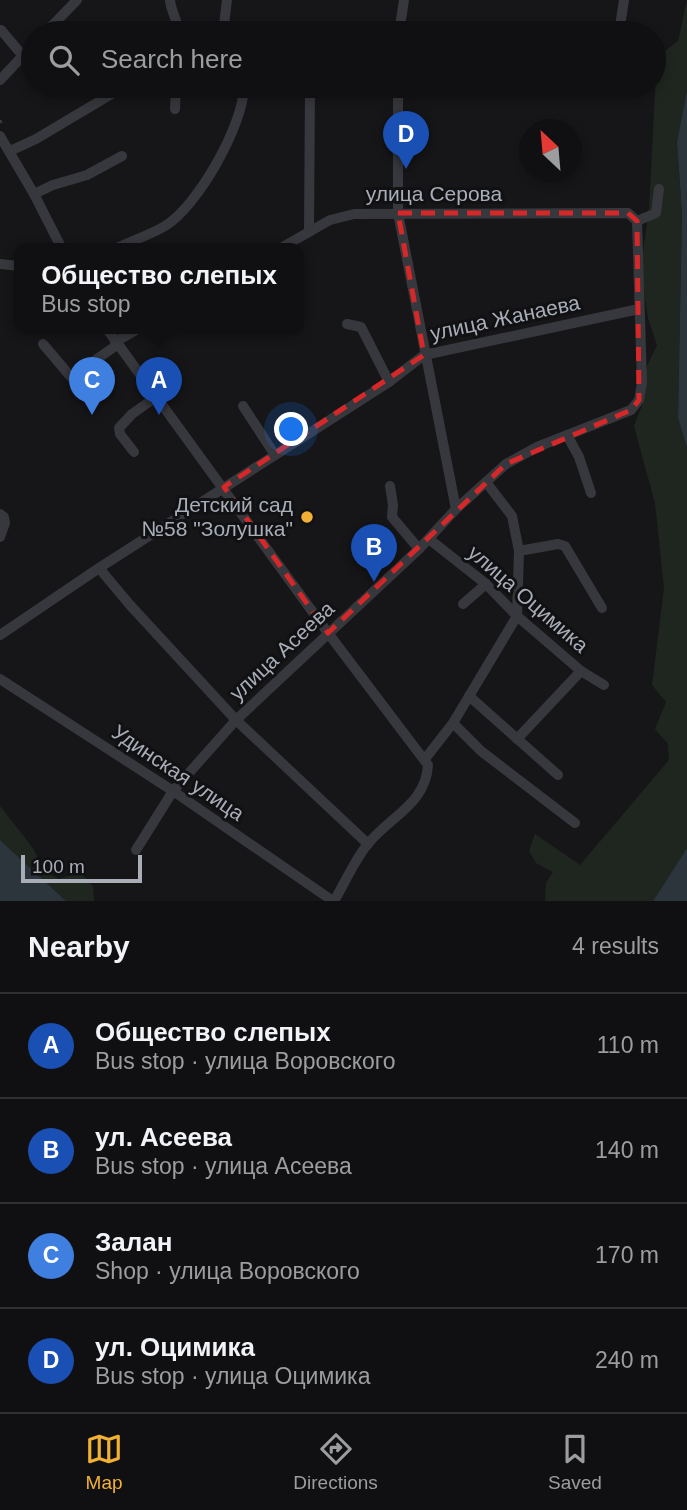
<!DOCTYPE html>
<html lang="en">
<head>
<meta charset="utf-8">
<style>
  body { margin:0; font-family:Helvetica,sans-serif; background:#1e1e20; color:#f1f3f6 }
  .compass { position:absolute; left:519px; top:119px; width:63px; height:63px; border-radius:50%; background:#101012; box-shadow:0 4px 10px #0003; rotate:334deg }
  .scale { position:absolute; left:21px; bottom:18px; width:121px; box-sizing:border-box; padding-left:7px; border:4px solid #a8adb8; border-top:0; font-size:19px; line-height:24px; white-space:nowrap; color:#a8adb8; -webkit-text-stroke:5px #111113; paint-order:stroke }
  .you { position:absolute; left:292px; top:430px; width:24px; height:24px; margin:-18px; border:5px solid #fff; border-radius:50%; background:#1a73e8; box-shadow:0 0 0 10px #1a73e833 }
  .badge { display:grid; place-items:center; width:46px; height:46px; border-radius:50%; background:#f2b134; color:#fff; font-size:23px; font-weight:700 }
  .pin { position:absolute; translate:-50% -58px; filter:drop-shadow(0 2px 4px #0008) }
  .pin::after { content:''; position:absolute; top:37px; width:24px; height:21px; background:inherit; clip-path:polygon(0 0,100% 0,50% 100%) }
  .popup { position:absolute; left:14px; top:243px; width:290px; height:91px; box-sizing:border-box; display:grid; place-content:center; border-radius:14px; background:#101012; filter:drop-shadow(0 2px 5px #0005); font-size:23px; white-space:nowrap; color:#9c9d9f }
  .popup b { font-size:26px; color:#f1f3f6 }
  .popup::after { content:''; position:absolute; left:50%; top:100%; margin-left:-14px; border:14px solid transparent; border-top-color:#101012 }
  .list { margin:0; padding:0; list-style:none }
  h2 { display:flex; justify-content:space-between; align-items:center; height:91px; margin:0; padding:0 28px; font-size:30px }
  h2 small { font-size:23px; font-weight:400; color:#9c9d9f }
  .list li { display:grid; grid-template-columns:46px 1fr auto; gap:21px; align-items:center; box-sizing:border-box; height:105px; padding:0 28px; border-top:2px solid #303032 }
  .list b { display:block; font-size:26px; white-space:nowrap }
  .list p { margin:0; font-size:23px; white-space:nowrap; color:#9c9d9f }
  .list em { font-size:23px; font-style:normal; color:#9c9d9f }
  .icon { flex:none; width:38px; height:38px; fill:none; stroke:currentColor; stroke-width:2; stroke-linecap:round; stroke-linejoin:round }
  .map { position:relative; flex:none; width:687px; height:901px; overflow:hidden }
  .search { position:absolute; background:#101012; box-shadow:0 4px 10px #0003; left:21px; right:21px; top:21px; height:77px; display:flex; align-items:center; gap:18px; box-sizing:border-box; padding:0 24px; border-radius:38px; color:#9c9d9f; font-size:26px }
  .sheet { height:511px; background:#101012 }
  nav { display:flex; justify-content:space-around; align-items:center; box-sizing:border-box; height:98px; border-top:2px solid #303032; background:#101012; font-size:19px; color:#9c9d9f }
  nav a { display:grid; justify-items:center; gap:4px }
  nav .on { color:#f2b134 }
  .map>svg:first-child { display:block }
  .grass { fill:#1e261f }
  .water { fill:#2c353c }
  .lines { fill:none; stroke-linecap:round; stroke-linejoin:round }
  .path { stroke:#3d3f44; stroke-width:2; stroke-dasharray:3.5 5; stroke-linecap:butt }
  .minor { stroke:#37383d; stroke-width:10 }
  .marked { fill:none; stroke:#d62828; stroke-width:5; stroke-dasharray:14 9; stroke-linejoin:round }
  .poi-dot { fill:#f2b134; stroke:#111113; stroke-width:2.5 }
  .labels { text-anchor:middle; stroke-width:6; stroke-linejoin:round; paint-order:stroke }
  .street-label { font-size:21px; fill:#a8adb8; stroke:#111113 }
  .poi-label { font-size:21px; fill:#a8adb8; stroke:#111113; text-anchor:end }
</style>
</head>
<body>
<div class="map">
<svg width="687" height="901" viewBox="0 0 687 901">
  <rect width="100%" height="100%" fill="#161618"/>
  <g class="grass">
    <polygon points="687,0 687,90 677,142 682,214 678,418 687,448 687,848 653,901 545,901 546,883 553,872 536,863 529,851 535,834 580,865 669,760 668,744 655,729 666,702 652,685 664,588 655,503 634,426 643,403 646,368 657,345 648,318 641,267 649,209 657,57 678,41"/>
    <polygon points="0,806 33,848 44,871 59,879 80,872 93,886 94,901 66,901 0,840"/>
  </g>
  <g class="water">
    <polygon points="687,90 687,448 678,418 682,214 677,142"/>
    <polygon points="0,840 66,901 0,901"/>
    <polygon points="687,848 687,901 653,901"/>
  </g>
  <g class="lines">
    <polyline class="path" points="0,120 4,127"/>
    <g class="minor">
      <path d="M 170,0 C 171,12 178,21 179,33"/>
      <polyline points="1,30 23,56"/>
      <polyline points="45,33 77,0"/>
      <polyline points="223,33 227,0"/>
      <polyline points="399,33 404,0"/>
      <polyline points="619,33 624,0"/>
      <polyline points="654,46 654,47"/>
      <polyline points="0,80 33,45"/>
      <polyline points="398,86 398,213 456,509"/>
      <polyline points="175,109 176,86"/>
      <polyline points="0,136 34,194 62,249"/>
      <polyline points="10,151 36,139 125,86"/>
      <polyline points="34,194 53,185 87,175 122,156"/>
      <polyline points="309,232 310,86"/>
      <path d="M 115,249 C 131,241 150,235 165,226 C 198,206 244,124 244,86"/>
      <polyline points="279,249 330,220 354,214 628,213 637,221"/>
      <polyline points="0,264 19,266"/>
      <polyline points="347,324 361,327 389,382"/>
      <path d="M 107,329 L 328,633 L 428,765 C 426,804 389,817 367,845 C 354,861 345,883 334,901"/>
      <polyline points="115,342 138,329"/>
      <polyline points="43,344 71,377 117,345"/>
      <polyline points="243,406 275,455"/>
      <polyline points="567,435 579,457 591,493"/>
      <polyline points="134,452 120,434 119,428 132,414 156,397"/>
      <polyline points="390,486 393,505 392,517 419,549"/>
      <polyline points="0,514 4,517 5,523 0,537"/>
      <polyline points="429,539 486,584 517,616 581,671 604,685"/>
      <polyline points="519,551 558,544 565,546 602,608"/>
      <polyline points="99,568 130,605 236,720 368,844"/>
      <polyline points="463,604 486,584"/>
      <polyline points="0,635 99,568 389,382 424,355 639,309"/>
      <polyline points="0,679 173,791 333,901"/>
      <polyline points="469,696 558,775"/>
      <polyline points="453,723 481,751 575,823"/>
      <polyline points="517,739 581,671"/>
      <polyline points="425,759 453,723 517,616 519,551 512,516 486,482"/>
      <polyline points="136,850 173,791 236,720 419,549 456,509 506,464 537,447 631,410 639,400 642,383 637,221 656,213 659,189"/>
    </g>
  </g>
  <path class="marked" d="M 398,213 L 628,213 L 637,221 L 639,400 L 631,410 L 506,464 L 328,633 L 224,487 L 424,355 Z"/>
  <circle class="poi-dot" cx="307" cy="517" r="7"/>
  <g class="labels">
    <g class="street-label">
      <text x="434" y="201">улица Серова</text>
      <text transform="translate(505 318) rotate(-12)" y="7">улица Жанаева</text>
      <text transform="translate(528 599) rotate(41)" y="7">улица Оцимика</text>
      <text transform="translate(282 651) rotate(-43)" y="7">улица Асеева</text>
      <text transform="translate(178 773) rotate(34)" y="7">Удинская улица</text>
    </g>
    <g class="poi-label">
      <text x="293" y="512">Детский сад<tspan x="293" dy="24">№58 "Золушка"</tspan></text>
    </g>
  </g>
</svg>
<svg class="compass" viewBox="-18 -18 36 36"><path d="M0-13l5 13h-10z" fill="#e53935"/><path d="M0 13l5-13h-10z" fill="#9c9d9f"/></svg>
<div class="scale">100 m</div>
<div class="you"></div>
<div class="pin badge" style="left:159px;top:415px;background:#1a4fb4">A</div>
<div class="popup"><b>Общество слепых</b>Bus stop</div>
<div class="pin badge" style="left:374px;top:582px;background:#1a4fb4">B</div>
<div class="pin badge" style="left:92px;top:415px;background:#3f7fe0">C</div>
<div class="pin badge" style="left:406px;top:169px;background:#1a4fb4">D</div>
<div class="search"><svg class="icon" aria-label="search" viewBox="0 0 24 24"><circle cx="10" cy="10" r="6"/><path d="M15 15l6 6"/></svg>Search here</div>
</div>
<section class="sheet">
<h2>Nearby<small>4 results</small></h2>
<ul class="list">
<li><span class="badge" style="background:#1a4fb4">A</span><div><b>Общество слепых</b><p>Bus stop · улица Воровского</p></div><em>110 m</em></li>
<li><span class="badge" style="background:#1a4fb4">B</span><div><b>ул. Асеева</b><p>Bus stop · улица Асеева</p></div><em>140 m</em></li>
<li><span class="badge" style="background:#3f7fe0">C</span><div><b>Залан</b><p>Shop · улица Воровского</p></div><em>170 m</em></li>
<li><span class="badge" style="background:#1a4fb4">D</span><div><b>ул. Оцимика</b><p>Bus stop · улица Оцимика</p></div><em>240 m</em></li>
</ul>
</section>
<nav>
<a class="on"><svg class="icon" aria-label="map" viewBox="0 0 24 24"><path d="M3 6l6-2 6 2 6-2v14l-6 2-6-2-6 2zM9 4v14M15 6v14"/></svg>Map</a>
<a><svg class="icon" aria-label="directions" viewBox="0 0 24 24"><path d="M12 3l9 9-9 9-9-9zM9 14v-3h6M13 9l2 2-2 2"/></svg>Directions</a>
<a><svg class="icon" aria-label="saved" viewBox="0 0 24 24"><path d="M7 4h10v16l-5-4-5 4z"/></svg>Saved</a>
</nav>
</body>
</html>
